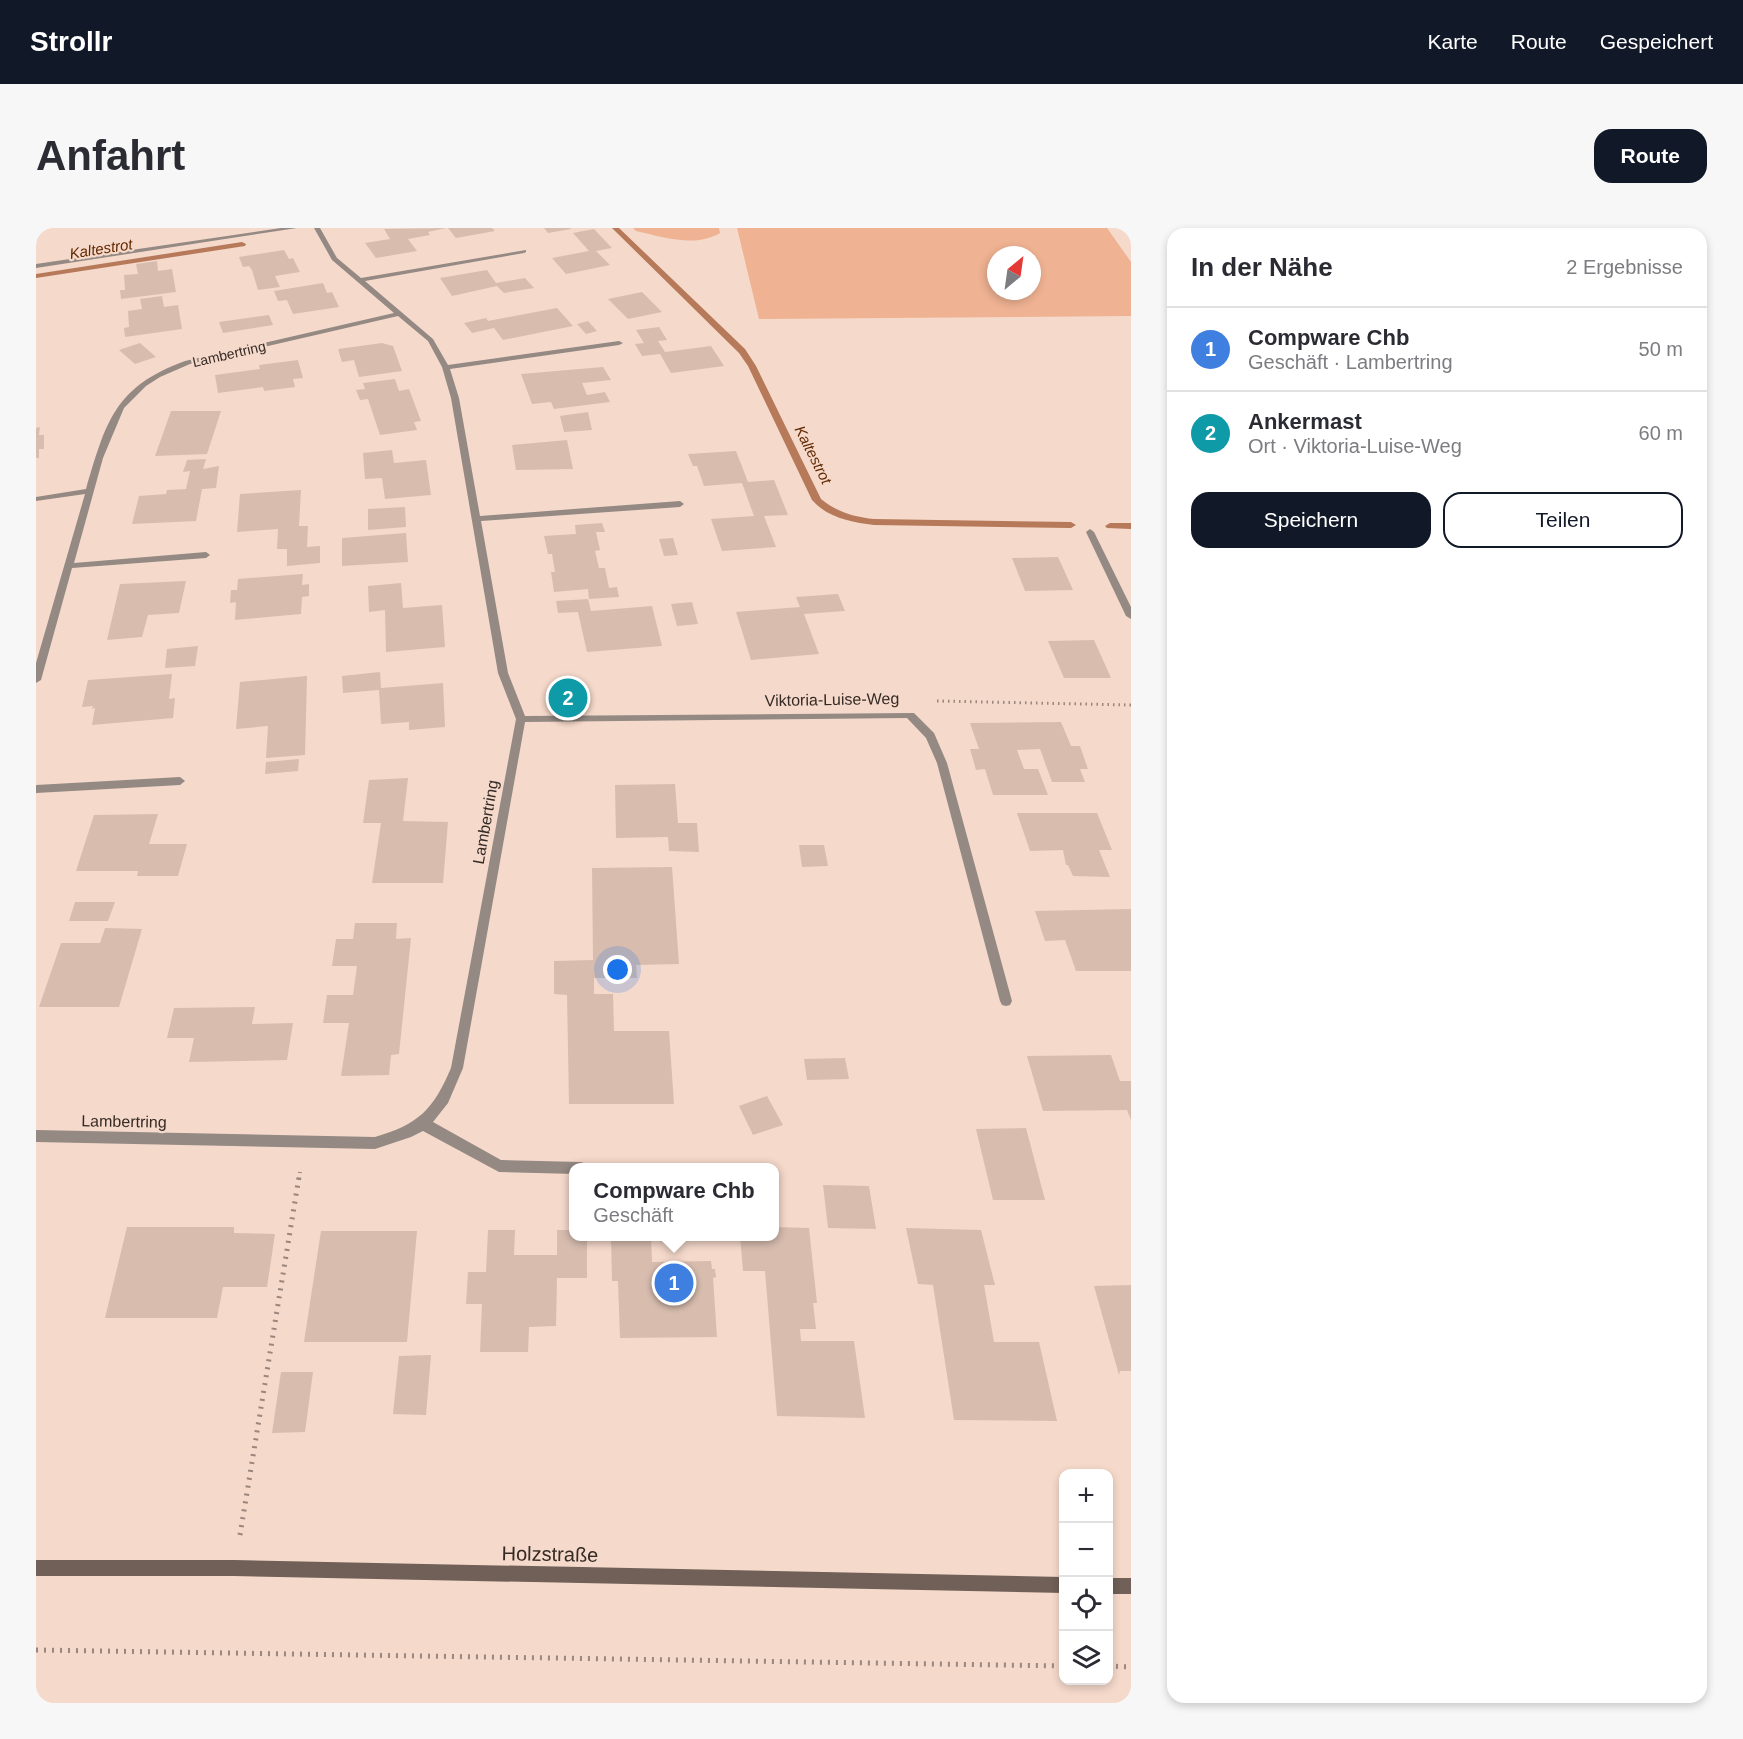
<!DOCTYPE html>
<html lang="de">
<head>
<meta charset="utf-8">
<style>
  body { margin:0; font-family:Arial,sans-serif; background:#f7f7f7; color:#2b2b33 }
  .controls { position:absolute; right:18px; bottom:18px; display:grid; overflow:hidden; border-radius:12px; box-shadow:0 3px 9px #0003 }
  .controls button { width:54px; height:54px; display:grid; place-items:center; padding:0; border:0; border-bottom:2px solid #e1e1e2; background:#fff; color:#2b2b33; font:30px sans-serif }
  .compass { position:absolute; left:951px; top:18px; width:54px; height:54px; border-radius:50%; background:#fff; box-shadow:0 3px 9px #0003; rotate:29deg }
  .you { position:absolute; left:582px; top:742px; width:21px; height:21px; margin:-15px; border:4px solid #fff; border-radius:50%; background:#1a73e8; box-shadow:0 0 0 9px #1a73e833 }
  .badge { display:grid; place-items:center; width:39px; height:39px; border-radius:50%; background:#111827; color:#fff; font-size:20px; font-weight:700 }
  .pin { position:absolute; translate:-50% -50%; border:3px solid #fff; box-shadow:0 2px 6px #0006 }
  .popup { position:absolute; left:533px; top:935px; width:210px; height:78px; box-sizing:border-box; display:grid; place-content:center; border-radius:12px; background:#fff; filter:drop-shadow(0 2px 4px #0005); font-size:20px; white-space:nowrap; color:#7c7c81 }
  .popup b { font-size:22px; color:#2b2b33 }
  .popup::after { content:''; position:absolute; left:50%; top:100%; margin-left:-12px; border:12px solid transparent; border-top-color:#fff }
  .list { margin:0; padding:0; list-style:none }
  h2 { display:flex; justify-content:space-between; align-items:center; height:78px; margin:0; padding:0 24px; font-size:26px }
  h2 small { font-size:20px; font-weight:400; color:#7c7c81 }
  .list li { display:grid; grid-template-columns:39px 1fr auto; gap:18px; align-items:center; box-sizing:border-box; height:84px; padding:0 24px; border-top:2px solid #e1e1e2 }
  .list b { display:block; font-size:22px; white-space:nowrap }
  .list p { margin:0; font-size:20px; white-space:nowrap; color:#7c7c81 }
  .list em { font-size:20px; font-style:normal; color:#7c7c81 }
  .actions { display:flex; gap:12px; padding:18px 24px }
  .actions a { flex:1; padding:14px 0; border:2px solid #111827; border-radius:18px; text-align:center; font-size:21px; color:#111827 }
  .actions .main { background:#111827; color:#fff }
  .icon { flex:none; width:33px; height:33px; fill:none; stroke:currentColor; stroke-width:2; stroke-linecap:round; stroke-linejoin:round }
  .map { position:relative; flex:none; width:1095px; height:1475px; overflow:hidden; border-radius:18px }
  header { display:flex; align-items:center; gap:36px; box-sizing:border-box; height:84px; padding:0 30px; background:#111827; color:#fff }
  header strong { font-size:28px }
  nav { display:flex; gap:33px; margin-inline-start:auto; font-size:21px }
  .intro { display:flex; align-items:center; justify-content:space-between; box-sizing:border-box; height:144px; padding:0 36px }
  h1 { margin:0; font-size:42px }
  .button { padding:15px 27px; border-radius:18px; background:#111827; color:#fff; font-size:21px; font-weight:700 }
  main { display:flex; gap:36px; padding:0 36px }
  aside { flex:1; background:#fff; border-radius:18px; box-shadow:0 3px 9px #0003 }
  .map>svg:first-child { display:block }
  .green { fill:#efb292; fill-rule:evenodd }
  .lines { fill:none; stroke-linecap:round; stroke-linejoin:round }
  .stream { fill:#b67959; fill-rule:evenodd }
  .building { fill:#d8bdaf }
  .path-far2 { stroke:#9a867d; stroke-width:3; stroke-dasharray:1.5 4; stroke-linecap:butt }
  .path-far1 { stroke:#9a867d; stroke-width:4; stroke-dasharray:1.5 4.5; stroke-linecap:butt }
  .path { stroke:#9a867d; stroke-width:5; stroke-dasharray:2 6; stroke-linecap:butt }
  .street { fill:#948983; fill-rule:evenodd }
  .secondary { fill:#706057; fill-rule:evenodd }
  .labels { text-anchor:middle; stroke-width:4.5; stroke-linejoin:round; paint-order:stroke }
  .far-street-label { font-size:14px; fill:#352a25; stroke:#f5d9cb }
  .far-water-label { font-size:15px; font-style:italic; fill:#622902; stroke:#f5d9cb }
  .street-label { font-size:16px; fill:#352a25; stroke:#f5d9cb }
  .near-street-label { font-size:20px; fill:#352a25; stroke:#f5d9cb }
</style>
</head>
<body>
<header>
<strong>Strollr</strong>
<nav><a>Karte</a><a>Route</a><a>Gespeichert</a></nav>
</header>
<div class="intro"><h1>Anfahrt</h1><a class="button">Route</a></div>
<main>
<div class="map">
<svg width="1095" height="1475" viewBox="0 0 1095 1475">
  <rect width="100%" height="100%" fill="#f5d9cb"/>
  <g class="green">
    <path d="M 597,0 L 683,0 L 684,5 C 659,20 627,9 600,3 Z"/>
    <path d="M 701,0 L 1071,0 L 1095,34 L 1095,88 L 723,91 ZM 960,27 L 996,27 L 996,63 L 960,63 Z"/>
  </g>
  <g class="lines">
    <g class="stream">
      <path d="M 576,0 L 583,0 L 709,121 L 720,138 L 785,271 C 801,284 818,289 838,291 L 1035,294 L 1040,297 L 1035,300 L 838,297 C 815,294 792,290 776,272 L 712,138 L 703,125 Z"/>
      <polygon points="206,14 210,16 209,18 0,50 0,46"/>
      <polygon points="1074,295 1095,295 1095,301 1071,300 1069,298"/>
    </g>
  </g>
  <g class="building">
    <polygon points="410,0 392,4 394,7 372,11 381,23 340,30 329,15 354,11 348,1"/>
    <polygon points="412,0 456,0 459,3 420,10"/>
    <polygon points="508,0 534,0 535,1 512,5"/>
    <polygon points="558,1 576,20 560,23 574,37 530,46 516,30 553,23 537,5"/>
    <polygon points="248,22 253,31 257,30 264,44 239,48 244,59 222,62 216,42 213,38 207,39 203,29"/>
    <polygon points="121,33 122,43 136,41 140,64 85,71 84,62 89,62 88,47 102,46 100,36"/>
    <polygon points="451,42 460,55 489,50 498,60 468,65 461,58 416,68 404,50"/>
    <polygon points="287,55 291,65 296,64 303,79 257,86 251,72 242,73 238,63"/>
    <polygon points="606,64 626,84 592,91 572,71"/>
    <polygon points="126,68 128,79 142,77 146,101 89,109 88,100 93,99 92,83 106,81 104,71"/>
    <polygon points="521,80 537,98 467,112 458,100 436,105 428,95 450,90 452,93"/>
    <polygon points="233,87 237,97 187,105 183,94"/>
    <polygon points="552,93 561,103 550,106 541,96"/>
    <polygon points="623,99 631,112 622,113 629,124 675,118 688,138 635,145 624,126 606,128 599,116 608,115 600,102"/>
    <polygon points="104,115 120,129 99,136 83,122"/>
    <polygon points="346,115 357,118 366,143 323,149 318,132 306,134 302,121"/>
    <polygon points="262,132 267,150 257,151 259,159 228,163 227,159 182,165 179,147 224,141 223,137"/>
    <polygon points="567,139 575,152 546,155 551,167 569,164 574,174 518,181 515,174 496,176 485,146"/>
    <polygon points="359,151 363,163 373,161 385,193 378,194 381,202 344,207 332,171 324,172 320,162 329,161 327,155"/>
    <polygon points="135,183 185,183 171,226 119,228"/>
    <polygon points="552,184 556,202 528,204 524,188"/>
    <polygon points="4,199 3,207 8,207 8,221 3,221 3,230 0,230 0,200"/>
    <polygon points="531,212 537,241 480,242 476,217"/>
    <polygon points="356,222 358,235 390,232 395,267 349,271 346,250 329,251 327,225"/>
    <polygon points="700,223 712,254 738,252 752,287 728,288 740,319 686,323 675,291 718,288 706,255 668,258 661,238 657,238 652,226"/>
    <polygon points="170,231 167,241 183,238 180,260 166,261 160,293 96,296 103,268 130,266 131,262 150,261 154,243 147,244 151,232"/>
    <polygon points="265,262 263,298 272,298 271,319 284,318 284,335 251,338 251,321 241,321 242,301 201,304 204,266"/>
    <polygon points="369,279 370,299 332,302 332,281"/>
    <polygon points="566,295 569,304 560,304 564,322 559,323 563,340 569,340 573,360 581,359 583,369 553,371 552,361 518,364 515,344 519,344 516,326 512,326 508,308 540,306 539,297"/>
    <polygon points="370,305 372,334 306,338 306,310"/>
    <polygon points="637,310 642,327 628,328 623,311"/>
    <polygon points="1022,329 1037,362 989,363 976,330"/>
    <polygon points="267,346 266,357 273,356 273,368 266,369 265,386 199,392 200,374 194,375 195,362 201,362 202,351"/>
    <polygon points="150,353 143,385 112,387 106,409 71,412 84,356"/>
    <polygon points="365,355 367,380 406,377 409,419 350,424 349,382 333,384 332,358"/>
    <polygon points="802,366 809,383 768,386 783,426 715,432 700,384 764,379 760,369"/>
    <polygon points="552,371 555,383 616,378 626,418 551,424 542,384 522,385 520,373"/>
    <polygon points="656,374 662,396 641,398 635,376"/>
    <polygon points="1058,412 1075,450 1028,450 1012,413"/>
    <polygon points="162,418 159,438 129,440 131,421"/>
    <polygon points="344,444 345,460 407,455 409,499 373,502 373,494 345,496 343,462 307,465 306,448"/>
    <polygon points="136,446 133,471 139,470 137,490 56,497 59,480 56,481 57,478 46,479 52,452"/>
    <polygon points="271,448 269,527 230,530 232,498 200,501 204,454"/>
    <polygon points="1025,494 1035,518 1044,518 1052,541 1044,541 1049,554 1016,554 1004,521 981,522 988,541 1002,541 1012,567 957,567 949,541 940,542 934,521 943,521 934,495"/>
    <polygon points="263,531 262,543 229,546 230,534"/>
    <polygon points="372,550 367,593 412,594 407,655 336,655 345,595 327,595 333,552"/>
    <polygon points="639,556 642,595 661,595 663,624 633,623 632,609 580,610 579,557"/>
    <polygon points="981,585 1061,585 1076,622 1063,622 1074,649 1037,648 1032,637 1030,637 1027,622 994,623"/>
    <polygon points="122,586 113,616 151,616 142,648 101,648 102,643 40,643 58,587"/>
    <polygon points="763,617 788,617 792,638 766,639"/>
    <polygon points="636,639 643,736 600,737 601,750 558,750 558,766 577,766 578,803 633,803 638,876 533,876 531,767 518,766 518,733 557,732 556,640"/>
    <polygon points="39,674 79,674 72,693 33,693"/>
    <polygon points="1095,681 1095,743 1040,743 1029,712 1009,713 999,683"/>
    <polygon points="319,695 361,695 360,711 375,710 363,826 355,827 353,847 305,848 313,795 287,795 291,767 317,767 321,738 296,738 300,711 317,711"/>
    <polygon points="69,700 106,701 83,779 3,779 25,715 64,715"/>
    <polygon points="219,779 216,796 257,795 251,832 153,834 158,810 131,810 138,780"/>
    <polygon points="1075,827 1084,853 1095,853 1095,892 1091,882 1007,883 991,828"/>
    <polygon points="809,830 813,851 771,852 768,831"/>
    <polygon points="731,868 747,897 717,907 703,878"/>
    <polygon points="990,900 1009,972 957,972 940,901"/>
    <polygon points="787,957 833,958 840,1001 792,1000"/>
    <polygon points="91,999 198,999 198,1005 239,1006 231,1059 187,1059 181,1090 69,1090"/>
    <polygon points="738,999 773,1000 781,1075 777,1075 780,1101 764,1101 765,1113 818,1113 829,1190 741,1188 729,1043 707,1043 704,1008 738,1008"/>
    <polygon points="870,1000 945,1002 959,1057 948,1057 958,1114 1003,1114 1021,1193 918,1192 897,1057 882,1056"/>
    <polygon points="452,1002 479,1002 478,1027 521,1027 521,1002 538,1002 538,1008 551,1008 551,1050 521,1050 520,1098 493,1099 492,1124 444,1124 446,1076 430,1076 432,1044 450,1044"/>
    <polygon points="285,1003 381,1003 371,1114 268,1114"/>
    <polygon points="615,1009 616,1034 675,1033 676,1041 679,1041 680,1049 677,1050 681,1109 584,1110 582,1053 576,1053 575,1010"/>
    <polygon points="1095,1057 1095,1143 1084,1143 1083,1147 1058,1058"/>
    <polygon points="395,1127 390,1187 357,1186 363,1128"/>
    <polygon points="245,1144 277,1144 269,1204 236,1205"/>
  </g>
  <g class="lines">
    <polyline class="path-far2" points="901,473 1095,477"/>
    <polyline class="path-far1" points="263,951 264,944"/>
    <g class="path">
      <polyline points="204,1307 263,949"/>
      <polyline points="0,1422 1028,1438"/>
      <polyline points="1072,1438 1095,1439"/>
    </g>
    <g class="street">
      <polygon points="245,0 261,0 0,40 0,36"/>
      <path d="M 278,0 L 284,0 L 301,30 L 325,50 L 490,22 L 490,24 L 488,25 L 329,53 L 397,111 L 412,137 L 583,113 L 587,115 L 583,117 L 414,141 L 423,170 L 444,288 L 644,273 L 648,276 L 644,279 L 445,293 L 472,445 L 489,488 L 878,485 L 898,505 L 911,535 L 976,773 L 974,777 L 970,778 L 966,777 L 964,773 L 901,535 L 890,510 L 871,490 L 489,494 L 427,840 L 412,875 L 397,894 L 465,932 L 545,934 L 550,936 L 552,940 L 538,940 L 538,946 L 463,944 L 387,903 L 375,909 L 339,921 L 0,914 L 0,902 L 339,909 C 383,896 397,882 415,840 L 480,491 L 462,445 L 415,170 L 406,139 L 392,113 L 362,88 L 154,136 L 124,149 L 110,158 L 88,180 L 67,230 L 38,335 L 170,324 L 174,327 L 170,330 L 36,340 L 5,452 L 0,455 L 0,435 L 49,266 L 0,273 L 0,269 L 50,261 C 70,194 78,159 149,133 L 358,85 L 296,32 Z"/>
      <polygon points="1054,301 1058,304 1095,379 1095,391 1090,388 1050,304"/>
      <polygon points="144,549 149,553 144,557 0,565 0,557"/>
    </g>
    <g class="secondary">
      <polygon points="0,1332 198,1332 1028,1349 1028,1365 198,1348 0,1348"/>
      <rect x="1072" y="1350" width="23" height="16"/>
    </g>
  </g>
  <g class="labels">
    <g class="far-street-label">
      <text transform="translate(193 126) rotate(-13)" y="5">Lambertring</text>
    </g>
    <g class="far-water-label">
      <text transform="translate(65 21) rotate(-9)" y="5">Kaltestrot</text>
      <text transform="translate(777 227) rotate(63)" y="5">Kaltestrot</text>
    </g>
    <g class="street-label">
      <text transform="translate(796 471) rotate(-1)" y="6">Viktoria-Luise-Weg</text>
      <text transform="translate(449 594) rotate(-80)" y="6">Lambertring</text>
      <text transform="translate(88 893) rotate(1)" y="6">Lambertring</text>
    </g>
    <g class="near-street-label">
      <text transform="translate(514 1326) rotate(1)" y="7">Holzstraße</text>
    </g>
  </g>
</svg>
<div class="controls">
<button>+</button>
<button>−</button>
<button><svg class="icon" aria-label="locate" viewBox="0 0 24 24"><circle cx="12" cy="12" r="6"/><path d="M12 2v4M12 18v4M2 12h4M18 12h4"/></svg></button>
<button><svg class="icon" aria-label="layers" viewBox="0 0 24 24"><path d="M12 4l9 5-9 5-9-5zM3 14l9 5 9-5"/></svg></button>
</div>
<svg class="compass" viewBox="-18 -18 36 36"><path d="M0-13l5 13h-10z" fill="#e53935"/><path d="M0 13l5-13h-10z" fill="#7c7c81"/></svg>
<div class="you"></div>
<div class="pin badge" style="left:638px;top:1055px;background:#3f7fe0">1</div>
<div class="popup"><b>Compware Chb</b>Geschäft</div>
<div class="pin badge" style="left:532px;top:470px;background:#0f9aa8">2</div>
</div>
<aside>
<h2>In der Nähe<small>2 Ergebnisse</small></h2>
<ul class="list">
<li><span class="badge" style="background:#3f7fe0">1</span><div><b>Compware Chb</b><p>Geschäft · Lambertring</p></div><em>50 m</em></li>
<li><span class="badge" style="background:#0f9aa8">2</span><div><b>Ankermast</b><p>Ort · Viktoria-Luise-Weg</p></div><em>60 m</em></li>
</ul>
<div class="actions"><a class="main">Speichern</a><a>Teilen</a></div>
</aside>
</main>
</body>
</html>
